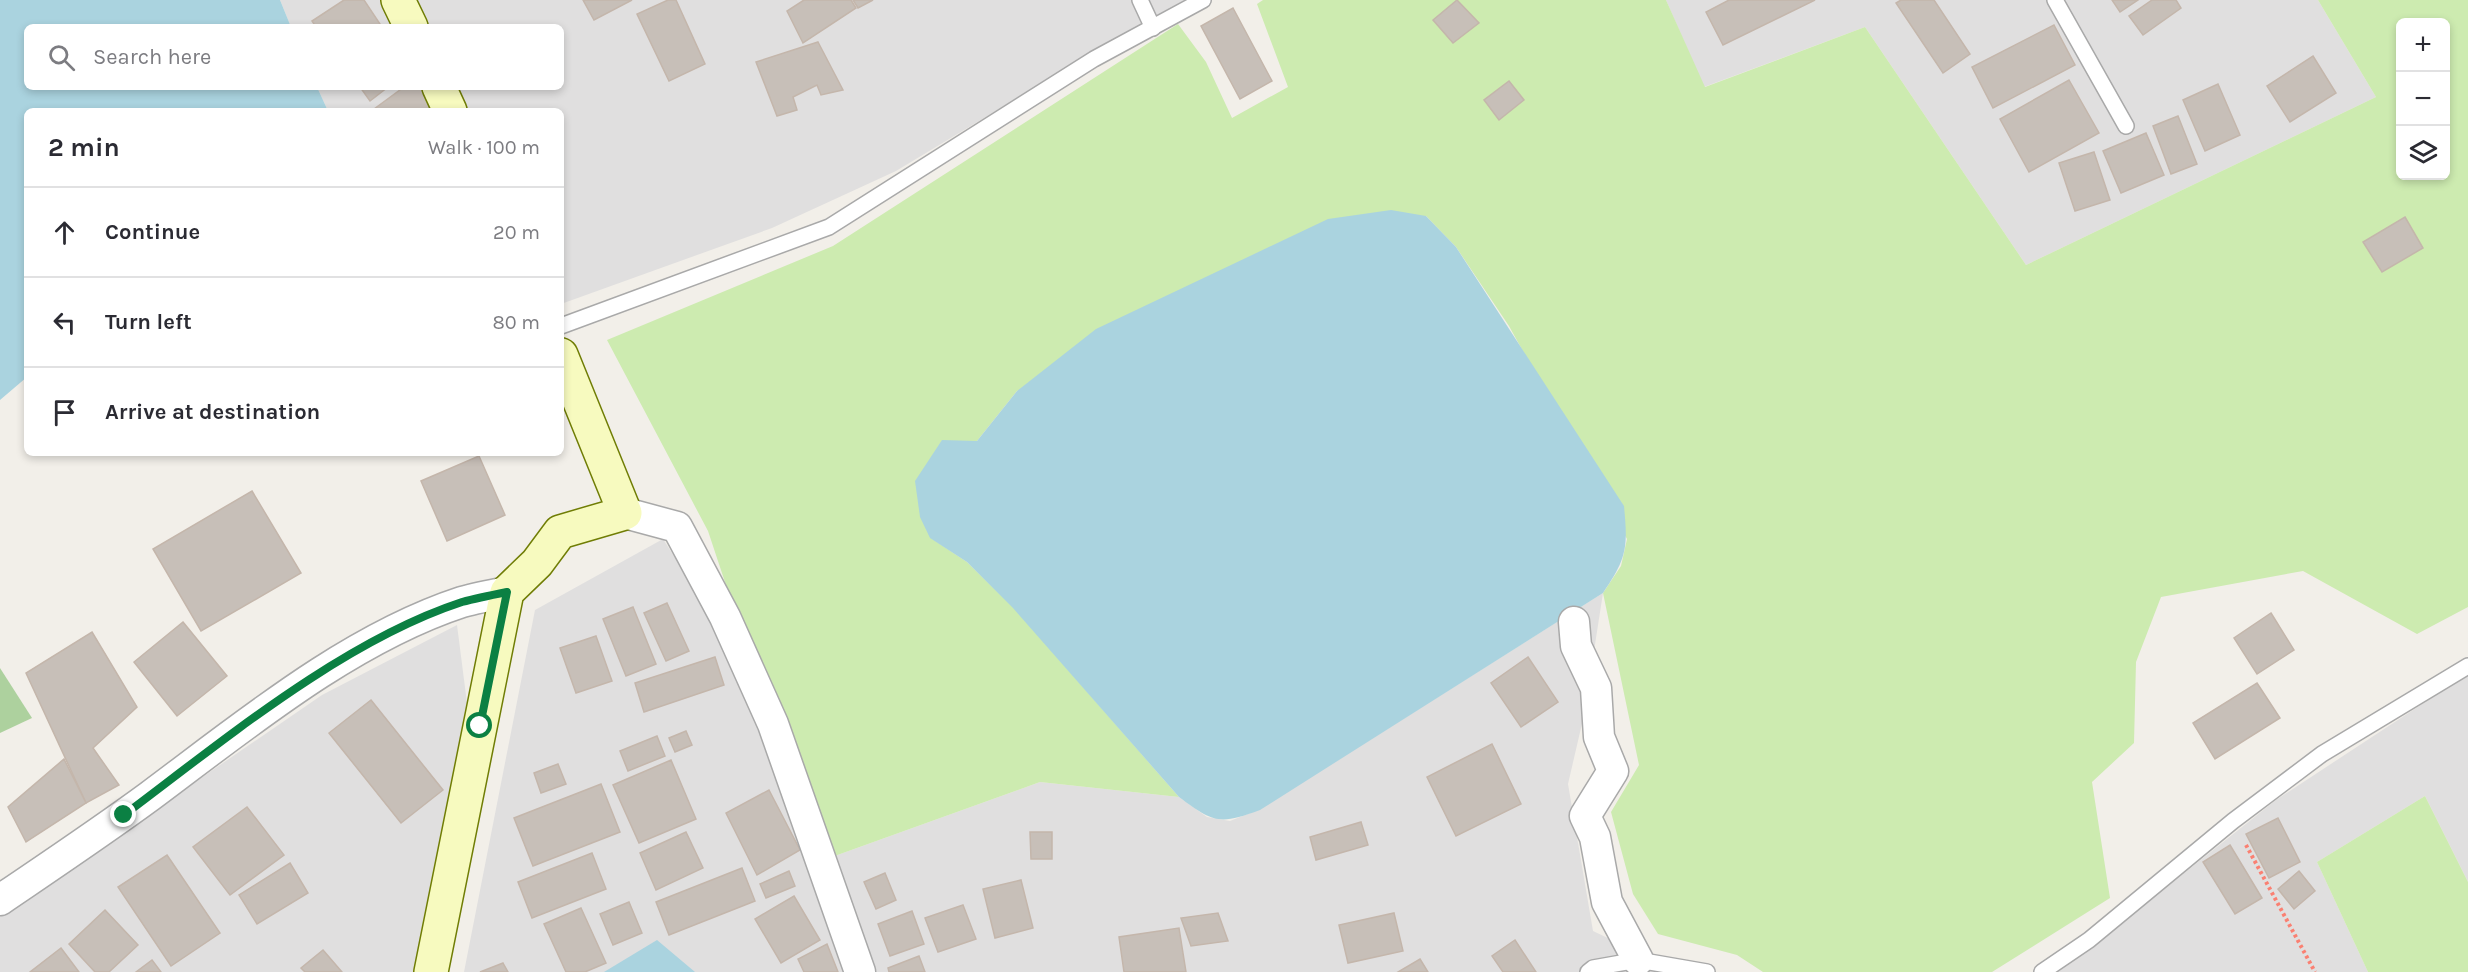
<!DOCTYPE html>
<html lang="en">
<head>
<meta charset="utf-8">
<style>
  body { margin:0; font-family:Karla,sans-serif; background:#f2f2f3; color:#2b2b33 }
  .controls { position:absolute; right:18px; top:18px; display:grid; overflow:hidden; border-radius:9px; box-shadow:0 3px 9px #0003 }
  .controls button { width:54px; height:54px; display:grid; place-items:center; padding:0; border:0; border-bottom:2px solid #e1e1e2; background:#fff; color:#2b2b33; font:30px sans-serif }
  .stop { position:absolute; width:18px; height:18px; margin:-14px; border:4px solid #0b8043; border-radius:50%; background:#fff }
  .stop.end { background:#0b8043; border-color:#fff; box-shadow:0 2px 6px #0008 }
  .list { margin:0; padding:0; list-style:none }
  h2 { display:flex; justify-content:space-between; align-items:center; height:78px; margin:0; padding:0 24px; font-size:26px }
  h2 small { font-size:20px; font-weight:400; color:#7c7c81 }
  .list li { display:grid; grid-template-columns:39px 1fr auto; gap:18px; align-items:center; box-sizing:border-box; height:90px; padding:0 24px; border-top:2px solid #e1e1e2 }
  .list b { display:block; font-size:22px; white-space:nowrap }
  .list em { font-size:20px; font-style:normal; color:#7c7c81 }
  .icon { flex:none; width:33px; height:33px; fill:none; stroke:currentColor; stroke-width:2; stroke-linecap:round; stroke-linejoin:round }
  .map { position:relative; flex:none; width:2468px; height:972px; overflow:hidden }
  .search { position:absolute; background:#fff; box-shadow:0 3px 9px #0003; left:24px; top:24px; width:540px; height:66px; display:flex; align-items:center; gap:15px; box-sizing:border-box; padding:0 21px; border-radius:9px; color:#7c7c81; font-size:22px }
  .panel { position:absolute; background:#fff; box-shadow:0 3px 9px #0003; left:24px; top:108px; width:540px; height:348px; border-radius:9px }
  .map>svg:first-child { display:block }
  .residential { fill:#e0dfdf }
  .grass { fill:#cdebb0; fill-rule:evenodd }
  .forest { fill:#add19e }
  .water { fill:#aad3df }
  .building { fill:#c7bfb8; stroke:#c4b6ab; stroke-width:1.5 }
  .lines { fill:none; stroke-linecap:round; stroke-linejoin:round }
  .service-casing { stroke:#a9a9a9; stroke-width:18 }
  .minor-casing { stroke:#a9a9a9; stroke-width:33 }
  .secondary-casing { stroke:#707d05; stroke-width:36 }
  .path { stroke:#fa8072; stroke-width:4; stroke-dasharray:3 3; stroke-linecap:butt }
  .service { stroke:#fff; stroke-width:15 }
  .minor { stroke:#fff; stroke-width:30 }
  .secondary { stroke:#f7fabf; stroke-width:33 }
  .route { stroke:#0b8043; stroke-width:8 }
</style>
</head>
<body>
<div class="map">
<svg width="2468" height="972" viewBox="0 0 2468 972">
  <rect width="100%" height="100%" fill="#f2efe9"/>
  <g class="residential">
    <polygon points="280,0 1191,0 1087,56 896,171 772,228 561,304 561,111 328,111 317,87 561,87 561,27 291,27"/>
    <polygon points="1666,0 2318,0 2376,97 2026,265 1865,27 1704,87"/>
    <polygon points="663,539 703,601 818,862 1040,782 1179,797 1207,817 1230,821 1260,809 1603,593 1584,715 1568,784 1593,931 1679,972 464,972 535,610"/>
    <polygon points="457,625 468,711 416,972 0,972 0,916 322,695"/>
    <polygon points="2468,674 2468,882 2425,796 2317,862 2368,972 2049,972 2105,936 2276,800"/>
  </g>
  <g class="grass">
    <path d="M 1263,0 L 1666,0 L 1705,87 L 1865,27 L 2026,265 L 2376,97 L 2318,0 L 2468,0 L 2468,607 L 2417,634 L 2303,571 L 2161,597 L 2136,662 L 2134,743 L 2092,782 L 2110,898 L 1992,972 L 1763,972 L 1737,955 L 1658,934 L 1633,894 L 1611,812 L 1639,765 L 1603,593 L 1621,566 L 1627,539 L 1509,326 L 1456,247 L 1426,216 L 1017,391 L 977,441 L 931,538 L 967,562 L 1014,608 L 1179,797 L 1040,782 L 818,862 L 708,531 L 607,340 L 833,246 L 1178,24 L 1206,62 L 1232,118 L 1288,87 L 1257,4 ZM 2400,22 L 2446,22 L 2446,176 L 2400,176 Z"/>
    <polygon points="2425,796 2468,882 2468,972 2368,972 2317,862"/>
  </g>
  <polygon class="forest" points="0,668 32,718 0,733"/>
  <g class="water">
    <polygon points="0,0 280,0 291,27 27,27 27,87 317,87 328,111 27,111 27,377 0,400"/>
    <path d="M 1391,210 L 1426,216 L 1456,247 L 1624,506 C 1628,548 1627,558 1603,593 L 1260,810 C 1219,825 1214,823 1179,797 L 1013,608 L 967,562 L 930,538 L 920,517 L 915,481 L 942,440 L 977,441 L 1017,391 L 1096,329 L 1328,219 Z"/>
    <polygon points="657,940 695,972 604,972"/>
  </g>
  <g class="building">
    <polygon points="344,0 364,0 382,27 316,27 312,21"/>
    <polygon points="583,0 632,0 594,20"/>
    <polygon points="668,0 676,0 705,64 669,81 637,14"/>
    <polygon points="804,0 851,0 856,8 803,43 787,11"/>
    <polygon points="853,0 873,0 858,8"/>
    <polygon points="1457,0 1479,23 1453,43 1433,20"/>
    <polygon points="1729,0 1815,0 1723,45 1706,12"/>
    <polygon points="1901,0 1934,0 1970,54 1943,73 1896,3"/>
    <polygon points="2112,0 2138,0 2120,12"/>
    <polygon points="2152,0 2176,0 2181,8 2143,35 2129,16"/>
    <polygon points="1233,8 1272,81 1240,99 1201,26"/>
    <polygon points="2054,25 2075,65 1993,108 1972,67"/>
    <polygon points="818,42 843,90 821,95 817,85 793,97 797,110 777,116 756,62"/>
    <polygon points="2313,56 2336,93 2290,122 2267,86"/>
    <polygon points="2069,80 2099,133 2029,172 2000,119"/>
    <polygon points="1509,81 1524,100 1499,120 1484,100"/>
    <polygon points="2218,84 2240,135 2205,151 2183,100"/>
    <polygon points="360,87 388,87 370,101"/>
    <polygon points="404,87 423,87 441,111 376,111 374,109"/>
    <polygon points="2178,116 2197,164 2171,174 2153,126"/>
    <polygon points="2146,133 2164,175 2121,193 2103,151"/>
    <polygon points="2094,152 2110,200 2075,211 2059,163"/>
    <polygon points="2405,217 2423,248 2382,272 2363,242"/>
    <polygon points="479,456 505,515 447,541 421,481"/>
    <polygon points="252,491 301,573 201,631 153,549"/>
    <polygon points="667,603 689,651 666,661 644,613"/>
    <polygon points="633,607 656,664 626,676 603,619"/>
    <polygon points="2271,613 2294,650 2257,674 2234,638"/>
    <polygon points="183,622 227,676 177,716 134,662"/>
    <polygon points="92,632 137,707 93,748 119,785 86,803 26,673"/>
    <polygon points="596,636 612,681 576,693 560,648"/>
    <polygon points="715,657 724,685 644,712 635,683"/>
    <polygon points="1528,657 1558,702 1521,727 1491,683"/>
    <polygon points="2257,683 2280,718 2215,759 2193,723"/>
    <polygon points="371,700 443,790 401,823 329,733"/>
    <polygon points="686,731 692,745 675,752 669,738"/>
    <polygon points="657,736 665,756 628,771 620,751"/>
    <polygon points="1492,744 1521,804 1456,836 1427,777"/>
    <polygon points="64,759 86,803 26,842 8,807"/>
    <polygon points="671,760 696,819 639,843 613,785"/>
    <polygon points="558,764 566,784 541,793 534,773"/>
    <polygon points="601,784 620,832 533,866 514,818"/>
    <polygon points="769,790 800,850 757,875 726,813"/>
    <polygon points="247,807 284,855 230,895 193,847"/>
    <polygon points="2278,818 2300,862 2269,878 2246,834"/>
    <polygon points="1361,822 1368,845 1316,860 1310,837"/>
    <polygon points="686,832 703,868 656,890 640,853"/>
    <polygon points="1030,832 1052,832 1052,859 1031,859"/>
    <polygon points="2230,845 2262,898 2235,914 2203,862"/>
    <polygon points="592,853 606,889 532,918 518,882"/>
    <polygon points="167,855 220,933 171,966 118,887"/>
    <polygon points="290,863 308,893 257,924 239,895"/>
    <polygon points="742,868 755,901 669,935 656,902"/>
    <polygon points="789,871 795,886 766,898 760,884"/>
    <polygon points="2299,871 2315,891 2294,909 2278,889"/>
    <polygon points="885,873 896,900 876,909 864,882"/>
    <polygon points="1021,880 1033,928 995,938 983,889"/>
    <polygon points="794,896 820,940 781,963 755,919"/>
    <polygon points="629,902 642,933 613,945 600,914"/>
    <polygon points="963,905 976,939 938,952 925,918"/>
    <polygon points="581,908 606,963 585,972 566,972 544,924"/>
    <polygon points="105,910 138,945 109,972 95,972 69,944"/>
    <polygon points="912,911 924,944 890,956 878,924"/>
    <polygon points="1218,913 1228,941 1191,946 1181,918"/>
    <polygon points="1394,913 1403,951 1348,963 1339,925"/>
    <polygon points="1179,928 1186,972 1124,972 1119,937"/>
    <polygon points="1515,940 1536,972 1503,972 1492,956"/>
    <polygon points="827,944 838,972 804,972 798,959"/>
    <polygon points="61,948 79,972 30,972"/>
    <polygon points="323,950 342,972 305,972 301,968"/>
    <polygon points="919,956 925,972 889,972 888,968"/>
    <polygon points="1420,959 1428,972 1398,972"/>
    <polygon points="152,960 161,972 136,972"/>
    <polygon points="503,963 508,972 480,972"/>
  </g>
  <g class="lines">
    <g class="service-casing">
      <g id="service">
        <polyline points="1140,0 1153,28"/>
        <polyline points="2055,0 2126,126"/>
        <polyline points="561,326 829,227 1094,59 1203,0"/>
        <polyline points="1588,972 1593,968 1638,960 1707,972"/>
        <polyline points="2042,972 2089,940 2233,821 2322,754 2468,666"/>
      </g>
    </g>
    <g class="minor-casing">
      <g id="minor">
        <polyline points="625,513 677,527 725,617 773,724 860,972"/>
        <polyline points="1574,622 1576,646 1596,688 1599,737 1613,771 1585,816 1595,837 1607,902 1638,960"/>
        <path d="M 0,900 C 50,866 101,832 150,796 C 244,726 349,639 462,602 C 477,598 492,595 507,592"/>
      </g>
    </g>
    <g class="secondary-casing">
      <g id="secondary">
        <polyline points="398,0 411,27"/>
        <polyline points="439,87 450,111"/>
        <polyline points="431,972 507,592 537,563 560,532 625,513 561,355"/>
      </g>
    </g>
    <polyline class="path" points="2246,845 2315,972"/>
    <use href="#service" class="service"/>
    <use href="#minor" class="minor"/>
    <use href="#secondary" class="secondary"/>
  </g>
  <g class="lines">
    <path class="route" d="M 124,815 C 224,740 343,641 462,602 C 477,598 492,595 507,592 L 480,726"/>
  </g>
</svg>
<div class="controls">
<button>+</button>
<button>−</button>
<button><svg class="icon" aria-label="layers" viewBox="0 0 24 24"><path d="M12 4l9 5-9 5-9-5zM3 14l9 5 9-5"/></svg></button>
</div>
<div class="stop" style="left:480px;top:726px"></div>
<div class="stop end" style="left:124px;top:815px"></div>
<div class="search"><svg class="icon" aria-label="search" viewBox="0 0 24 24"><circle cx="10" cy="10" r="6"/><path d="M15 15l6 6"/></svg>Search here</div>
<section class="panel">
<h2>2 min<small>Walk · 100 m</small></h2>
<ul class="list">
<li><svg class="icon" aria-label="ahead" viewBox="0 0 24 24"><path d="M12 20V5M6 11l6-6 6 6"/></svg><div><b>Continue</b></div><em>20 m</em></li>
<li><svg class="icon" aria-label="left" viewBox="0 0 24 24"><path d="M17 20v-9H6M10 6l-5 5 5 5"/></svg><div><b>Turn left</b></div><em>80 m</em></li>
<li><svg class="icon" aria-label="arrive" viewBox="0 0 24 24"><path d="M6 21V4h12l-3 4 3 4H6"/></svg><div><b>Arrive at destination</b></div></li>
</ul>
</section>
</div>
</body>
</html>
